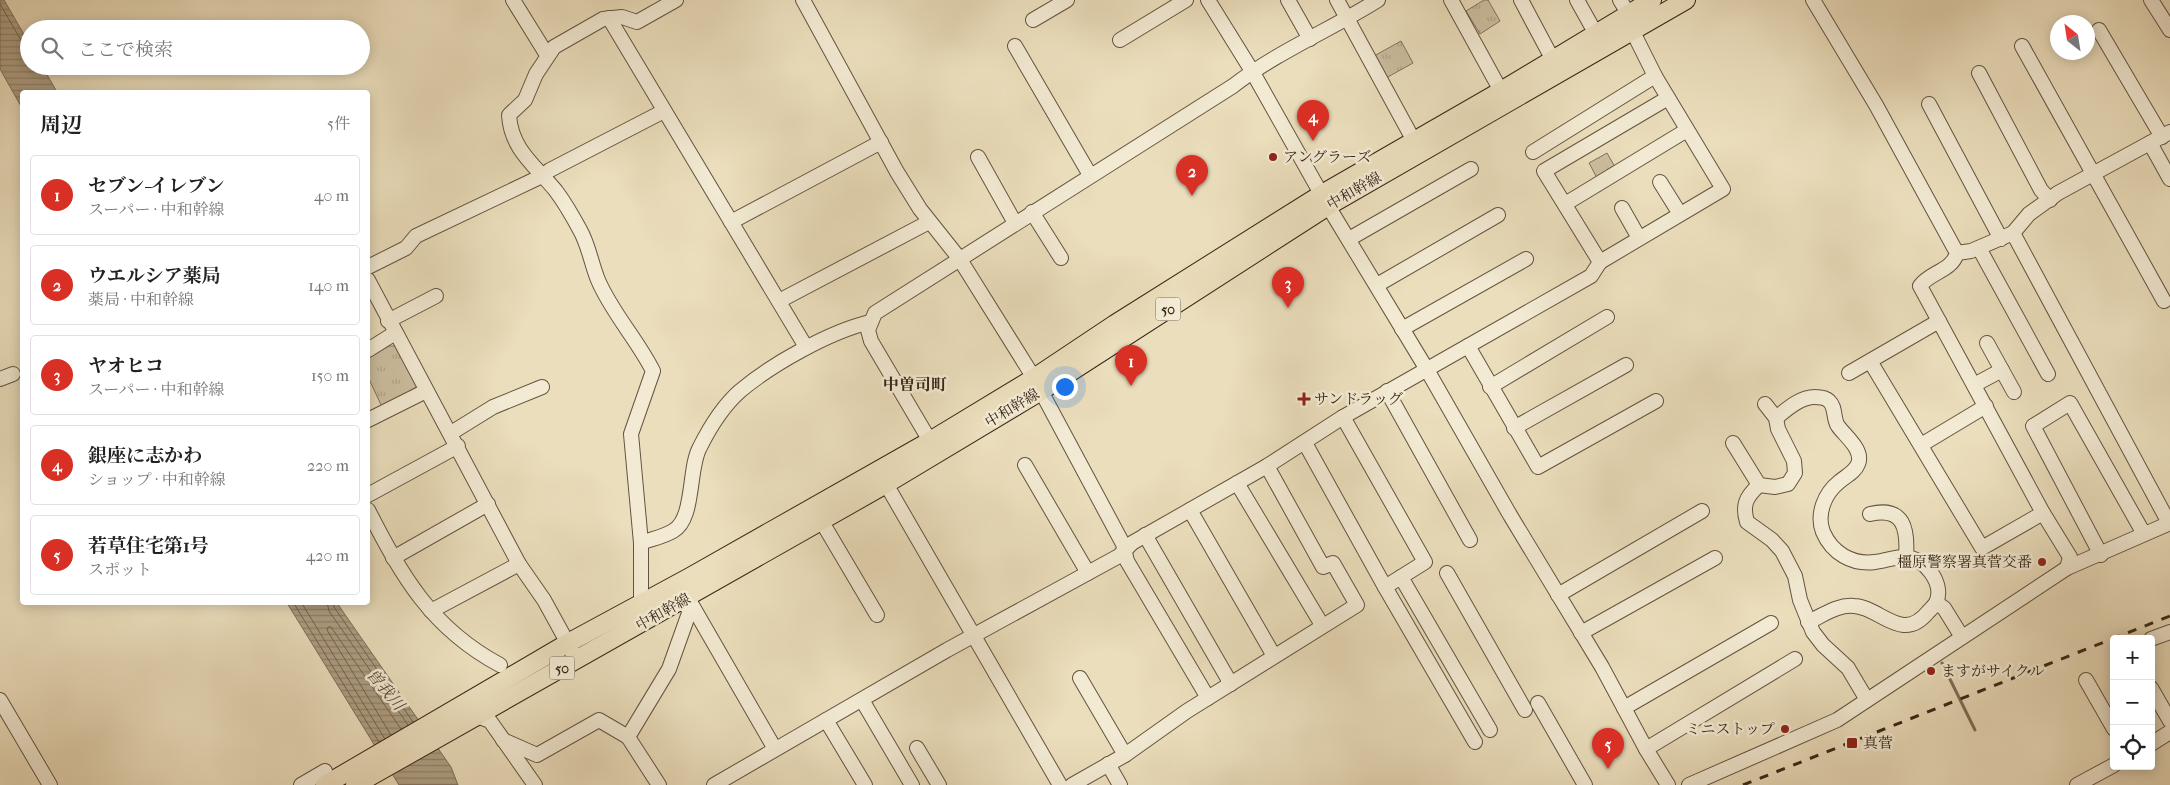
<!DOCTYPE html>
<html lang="ja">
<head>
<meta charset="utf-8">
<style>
  body { margin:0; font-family:"IM FELL French Canon","Noto Serif JP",serif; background:#f6f6f6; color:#222 }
  .controls { position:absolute; right:15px; bottom:15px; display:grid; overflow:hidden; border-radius:5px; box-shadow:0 2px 12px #0003 }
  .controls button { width:45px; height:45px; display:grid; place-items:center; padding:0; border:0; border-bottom:1px solid #e0e0e0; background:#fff; color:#222; font:25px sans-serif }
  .compass { position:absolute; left:2050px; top:15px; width:45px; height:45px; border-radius:50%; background:#fff; box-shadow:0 2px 12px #0003; rotate:330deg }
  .you { position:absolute; left:1064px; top:386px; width:18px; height:18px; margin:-12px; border:4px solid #fff; border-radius:50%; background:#1a73e8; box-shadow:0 0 0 8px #1a73e833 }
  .badge { display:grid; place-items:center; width:32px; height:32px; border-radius:50%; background:#d93025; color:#fff; font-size:16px; font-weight:700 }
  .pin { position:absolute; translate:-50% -41px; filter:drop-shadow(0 1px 2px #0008) }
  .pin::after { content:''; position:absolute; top:26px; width:18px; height:15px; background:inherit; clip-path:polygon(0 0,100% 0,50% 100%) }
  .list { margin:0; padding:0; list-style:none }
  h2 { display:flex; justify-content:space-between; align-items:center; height:65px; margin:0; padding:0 20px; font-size:21px }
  h2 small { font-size:16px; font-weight:400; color:#767676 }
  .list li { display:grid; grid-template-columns:32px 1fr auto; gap:15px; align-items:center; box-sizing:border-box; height:80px; margin:0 10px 10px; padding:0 10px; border:1px solid #e0e0e0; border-radius:5px }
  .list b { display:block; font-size:19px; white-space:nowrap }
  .list p { margin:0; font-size:16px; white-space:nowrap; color:#767676 }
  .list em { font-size:16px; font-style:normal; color:#767676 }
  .icon { flex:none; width:28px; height:28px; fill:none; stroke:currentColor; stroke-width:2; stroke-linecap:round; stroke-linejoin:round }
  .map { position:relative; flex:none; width:2170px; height:785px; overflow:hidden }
  .search { position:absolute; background:#fff; box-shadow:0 2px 12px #0003; left:20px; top:20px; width:350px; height:55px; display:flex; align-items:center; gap:12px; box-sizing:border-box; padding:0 18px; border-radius:28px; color:#767676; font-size:19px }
  .panel { position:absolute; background:#fff; box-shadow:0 2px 12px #0003; left:20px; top:90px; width:350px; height:515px; border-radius:5px }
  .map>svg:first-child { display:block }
  .grass { fill:url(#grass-tufts); stroke:#82725c }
  .water { fill:url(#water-rules); stroke:#7e6e58 }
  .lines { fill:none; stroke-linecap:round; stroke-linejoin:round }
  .shore { stroke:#72624e; stroke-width:1 }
  .stream { stroke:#7e6e58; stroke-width:3 }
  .minor-casing { stroke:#645340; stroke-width:16 }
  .major-casing { stroke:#372517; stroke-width:20 }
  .minor { stroke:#f2ead3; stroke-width:14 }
  .major { stroke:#ebdebc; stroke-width:18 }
  .rail { stroke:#372517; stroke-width:3; stroke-dasharray:9 9; stroke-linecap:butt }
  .poi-dot { fill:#8f2418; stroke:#f2ead3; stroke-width:2 }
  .labels { text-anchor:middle; stroke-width:5; stroke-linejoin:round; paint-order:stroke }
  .shield { fill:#f2ead3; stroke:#6f604f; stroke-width:1 }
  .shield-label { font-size:14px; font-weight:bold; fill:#372517 }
  .poi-label { font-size:15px; fill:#372517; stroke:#f2ead3; text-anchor:start }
  .street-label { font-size:15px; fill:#372517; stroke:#f2ead3 }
  .neighbourhood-label { font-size:16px; font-weight:bold; fill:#372517; stroke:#f2ead3 }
  .water-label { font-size:16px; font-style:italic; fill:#5b4a38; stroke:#f2ead3 }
</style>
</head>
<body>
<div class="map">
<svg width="2170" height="785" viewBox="0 0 2170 785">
  <defs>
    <pattern id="grass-tufts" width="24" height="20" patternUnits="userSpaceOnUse" patternTransform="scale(1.25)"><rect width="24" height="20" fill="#ccbfa0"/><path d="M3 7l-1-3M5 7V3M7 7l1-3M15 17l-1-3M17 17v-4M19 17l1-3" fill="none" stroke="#b0a489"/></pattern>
    <pattern id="water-rules" width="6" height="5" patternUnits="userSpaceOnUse" patternTransform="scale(1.25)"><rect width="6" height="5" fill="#ae9f84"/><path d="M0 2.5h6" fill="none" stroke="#8e816b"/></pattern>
  </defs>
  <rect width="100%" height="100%" fill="#ebdebc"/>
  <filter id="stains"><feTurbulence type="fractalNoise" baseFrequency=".004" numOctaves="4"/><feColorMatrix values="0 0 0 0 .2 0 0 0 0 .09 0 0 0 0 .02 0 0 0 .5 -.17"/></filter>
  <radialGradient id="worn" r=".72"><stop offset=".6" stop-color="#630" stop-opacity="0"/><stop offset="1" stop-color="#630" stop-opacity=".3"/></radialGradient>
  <g class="grass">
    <polygon points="1484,0 1488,0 1500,21 1480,34 1466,11"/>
    <polygon points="1401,41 1413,63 1386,78 1374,56"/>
    <polygon points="1607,153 1615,167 1597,178 1589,163"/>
    <polygon points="389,346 400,346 420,385 382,407 368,377 368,358"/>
  </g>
  <g class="water">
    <polygon points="0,0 4,0 29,43 29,66 42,66 57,92 22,92 22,108 0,69"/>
    <polygon points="287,603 337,603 451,767 458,785 399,785"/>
  </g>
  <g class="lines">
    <g class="shore">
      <polyline points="0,4 22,42 29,45"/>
      <polyline points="293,602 379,742"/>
      <polyline points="301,602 385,739"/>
      <polyline points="327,602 329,611 408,725"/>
      <polyline points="333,602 334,607 413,722"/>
      <polyline points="391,735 327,630 328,627 331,627 401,729"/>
    </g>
    <polyline class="stream" points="1942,663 1975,730"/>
    <g class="minor-casing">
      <g id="minor">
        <polyline points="513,0 547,55"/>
        <polyline points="803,0 897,172 920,209 959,258 1034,378 1123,544 1127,561 1208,698"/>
        <polyline points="1208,0 1252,71 1328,206 1426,368 1510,515 1602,667 1646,749 1668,785"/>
        <polyline points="1288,0 1310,39"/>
        <polyline points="1337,0 1414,141"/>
        <polyline points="1451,0 1501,91"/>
        <polyline points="1521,0 1553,60"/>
        <polyline points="1577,0 1596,34"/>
        <path d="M 1813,0 L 1876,105 L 1957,253 C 1952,271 1930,272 1920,286 L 2043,513 L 2070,557 L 2067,568"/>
        <polyline points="2151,0 2170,30"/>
        <polyline points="609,18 806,347"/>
        <polyline points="1033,20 1067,0"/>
        <polyline points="2099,30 2162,137"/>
        <polyline points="1120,40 1186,0"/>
        <polyline points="1015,46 1090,175"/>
        <polyline points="2022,46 2164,301"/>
        <polyline points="1979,73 2041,190 2050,200"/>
        <polyline points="1929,104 2001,239"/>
        <polyline points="2150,143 2170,179"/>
        <polyline points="1533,152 1655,76"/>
        <polyline points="978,157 1015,223"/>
        <polyline points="1660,182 1680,214"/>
        <polyline points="1565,204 1687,130"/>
        <polyline points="1622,208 1639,238"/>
        <polyline points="1032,212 1061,258"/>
        <polyline points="731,222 881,142"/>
        <polyline points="2013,233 2029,214 2058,193 2170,132"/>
        <polyline points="1349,239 1471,169"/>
        <polyline points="1979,248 2048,374"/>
        <polyline points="1957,253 1971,251 2013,233 2169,523"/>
        <polyline points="1600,262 1723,189 1655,76 1633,32 1629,15 1620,0"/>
        <polyline points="368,267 406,248 416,236 542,176 550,170 664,111"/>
        <polyline points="368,280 519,564 544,600 577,660"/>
        <polyline points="1377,285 1498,215"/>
        <polyline points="779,301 929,222"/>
        <polyline points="388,321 436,296"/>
        <polyline points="1402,329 1526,259"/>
        <polyline points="1987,343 2014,392"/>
        <polyline points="1468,346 1538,467 1656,401"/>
        <polyline points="368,350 395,333"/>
        <polyline points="1870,361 1982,548 2043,513"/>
        <polyline points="1849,373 1939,321"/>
        <polyline points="0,379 13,374"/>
        <polyline points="1974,385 2002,370"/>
        <polyline points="1490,387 1607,317"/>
        <polyline points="1387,391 1470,540"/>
        <polyline points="1343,417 1425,562 1385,587"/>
        <path d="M 1776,418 C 1787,409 1800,397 1815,397 C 1820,397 1826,398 1829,401 C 1836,407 1833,419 1838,426 C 1845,436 1864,450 1858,464 C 1855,472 1846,476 1839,482 C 1825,493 1816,514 1823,532 C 1832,553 1852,565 1875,562 C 1884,561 1894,557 1904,557 C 1925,557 1945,584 1936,603 C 1934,606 1930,610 1928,612 C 1902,644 1880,607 1854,606 C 1838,604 1822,616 1808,622"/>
        <polyline points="368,420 426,391"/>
        <polyline points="1514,428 1626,365"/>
        <polyline points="451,433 493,407 542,387"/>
        <path d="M 930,441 L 871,341 L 868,330 L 875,313 L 1233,86 C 1277,52 1330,30 1378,0"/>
        <polyline points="1305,443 1385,587 1475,742"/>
        <polyline points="1733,443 1759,485 1775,487 1788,484 1795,473 1794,461 1778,429 1776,418 1765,404"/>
        <polyline points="1921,445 1986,406"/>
        <polyline points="1025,465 1088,573"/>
        <polyline points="1237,483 1322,625"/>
        <polyline points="886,484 1060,785"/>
        <path d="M 1759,485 C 1746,497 1742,505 1747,522 L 1772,540 L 1782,551 L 1795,576 L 1800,600 L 1813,632 L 1823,645 L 1848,668 L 1867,700"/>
        <polyline points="368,495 458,446"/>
        <path d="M 368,510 C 402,576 431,628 500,665"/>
        <polyline points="1190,510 1274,656"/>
        <path d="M 1870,514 C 1904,506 1908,529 1906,557"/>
        <polyline points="822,522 877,615"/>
        <polyline points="1145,535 1231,684"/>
        <path d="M 641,543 C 651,539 663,537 673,531 C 695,519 688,468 700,447 C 710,427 723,406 740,391 C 772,364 829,332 870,322"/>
        <polyline points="2101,555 2033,426 2070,403 2144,534"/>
        <polyline points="393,558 488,504"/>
        <polyline points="1447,573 1525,710"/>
        <polyline points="1401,577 1490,730"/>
        <polyline points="1558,595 1702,511"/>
        <polyline points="689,600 775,749"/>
        <polyline points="1936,603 1944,608 1962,637"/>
        <polyline points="431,611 519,564"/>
        <path d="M 646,611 L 641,603 L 641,543 L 631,434 L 653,371 C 637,339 612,313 598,280 C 591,263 589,246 580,230 C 573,217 565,203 556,191 C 536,166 511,150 509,115 L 525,100 L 536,74 L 554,47 L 603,19 L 622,17 L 637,22 L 676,0"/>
        <polyline points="1581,633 1715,558"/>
        <polyline points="2151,639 2170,632"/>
        <polyline points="1080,678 1125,755"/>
        <polyline points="2086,680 2114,729"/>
        <polyline points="2151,688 2170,721"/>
        <polyline points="0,700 50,785"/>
        <polyline points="862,700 912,785"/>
        <polyline points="1538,703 1585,785"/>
        <polyline points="1624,708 1771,623"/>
        <polyline points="477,716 490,721 535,785"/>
        <polyline points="826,720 865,785"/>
        <polyline points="503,740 537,755 599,720 628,737"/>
        <polyline points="2151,744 2170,732"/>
        <polyline points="917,748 939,785"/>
        <polyline points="1646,749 1795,659"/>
        <polyline points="1108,764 1120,785"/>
        <polyline points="301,785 325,771"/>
        <polyline points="659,785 628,737 669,669 689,613 688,598"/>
        <polyline points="714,785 947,650 1119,556 1132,543 1267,466 1343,417 1591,276 1600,262 1544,171 1668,98"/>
        <polyline points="1072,785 1125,755 1187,711 1357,605 1333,563 1323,567 1267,466"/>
        <polyline points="1689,785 1837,720 2067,568 2170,523"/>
        <polyline points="2077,785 2114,765"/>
      </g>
    </g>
    <g class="major-casing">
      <g id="major">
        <polyline points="325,785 568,643 690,577 930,441 1034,378 1115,324 1322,194 1501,91 1652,0"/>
        <polyline points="355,785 886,484 1041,391 1328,206 1686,0"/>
      </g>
    </g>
    <use href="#minor" class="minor"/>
    <use href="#major" class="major"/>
    <polyline class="rail" points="1743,785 2170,616"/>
  </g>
  <g class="poi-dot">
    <circle cx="1273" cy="157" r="5"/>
    <path d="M1301.5 391.5h5v5h5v5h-5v5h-5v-5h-5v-5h5z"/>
    <circle cx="2042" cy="562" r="5"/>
    <circle cx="1931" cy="671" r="5"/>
    <circle cx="1785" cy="729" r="5"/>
    <rect x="1846" y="737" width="12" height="12" rx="2.5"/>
  </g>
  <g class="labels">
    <g class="shield">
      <rect x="1155.5" y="297.5" width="25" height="23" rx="4"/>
      <rect x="549.5" y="656.5" width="25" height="23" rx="4"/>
    </g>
    <g class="shield-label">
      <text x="1168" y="314">50</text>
      <text x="562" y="673">50</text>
    </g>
    <g class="poi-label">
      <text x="1283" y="162">アングラーズ</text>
      <text x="1314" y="404">サンドラッグ</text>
      <text x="2032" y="567" text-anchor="end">橿原警察署真菅交番</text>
      <text x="1941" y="676">ますがサイクル</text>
      <text x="1775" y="734" text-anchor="end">ミニストップ</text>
      <text x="1863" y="748">真菅</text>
    </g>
    <g class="street-label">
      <text transform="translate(1354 191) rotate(-30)" y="5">中和幹線</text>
      <text transform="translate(1012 408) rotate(-31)" y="5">中和幹線</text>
      <text transform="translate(663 612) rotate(-29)" y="5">中和幹線</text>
    </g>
    <g class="neighbourhood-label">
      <text x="915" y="390">中曽司町</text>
    </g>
    <g class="water-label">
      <text transform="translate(386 689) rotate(50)" y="6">曽我川</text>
    </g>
  </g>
  <rect width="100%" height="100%" filter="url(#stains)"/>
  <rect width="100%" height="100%" fill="url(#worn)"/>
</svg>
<div class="controls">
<button>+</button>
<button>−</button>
<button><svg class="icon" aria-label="locate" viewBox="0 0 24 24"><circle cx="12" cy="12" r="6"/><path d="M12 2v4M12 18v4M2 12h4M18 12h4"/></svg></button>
</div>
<svg class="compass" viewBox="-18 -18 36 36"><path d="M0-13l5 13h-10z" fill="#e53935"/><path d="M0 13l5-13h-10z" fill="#767676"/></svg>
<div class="you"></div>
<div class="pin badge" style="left:1131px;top:386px">1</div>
<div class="pin badge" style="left:1192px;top:196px">2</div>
<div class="pin badge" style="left:1288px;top:308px">3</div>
<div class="pin badge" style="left:1313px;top:141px">4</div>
<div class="pin badge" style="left:1608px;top:769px">5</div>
<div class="search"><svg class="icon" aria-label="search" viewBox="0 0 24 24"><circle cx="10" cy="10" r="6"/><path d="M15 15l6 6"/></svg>ここで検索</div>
<section class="panel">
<h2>周辺<small>5件</small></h2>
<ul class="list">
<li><span class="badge">1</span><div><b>セブン-イレブン</b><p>スーパー · 中和幹線</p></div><em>40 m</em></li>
<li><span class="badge">2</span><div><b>ウエルシア薬局</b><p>薬局 · 中和幹線</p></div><em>140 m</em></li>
<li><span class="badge">3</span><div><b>ヤオヒコ</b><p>スーパー · 中和幹線</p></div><em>150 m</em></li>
<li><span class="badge">4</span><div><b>銀座に志かわ</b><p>ショップ · 中和幹線</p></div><em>220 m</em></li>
<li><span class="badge">5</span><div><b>若草住宅第1号</b><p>スポット</p></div><em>420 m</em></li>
</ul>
</section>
</div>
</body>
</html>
